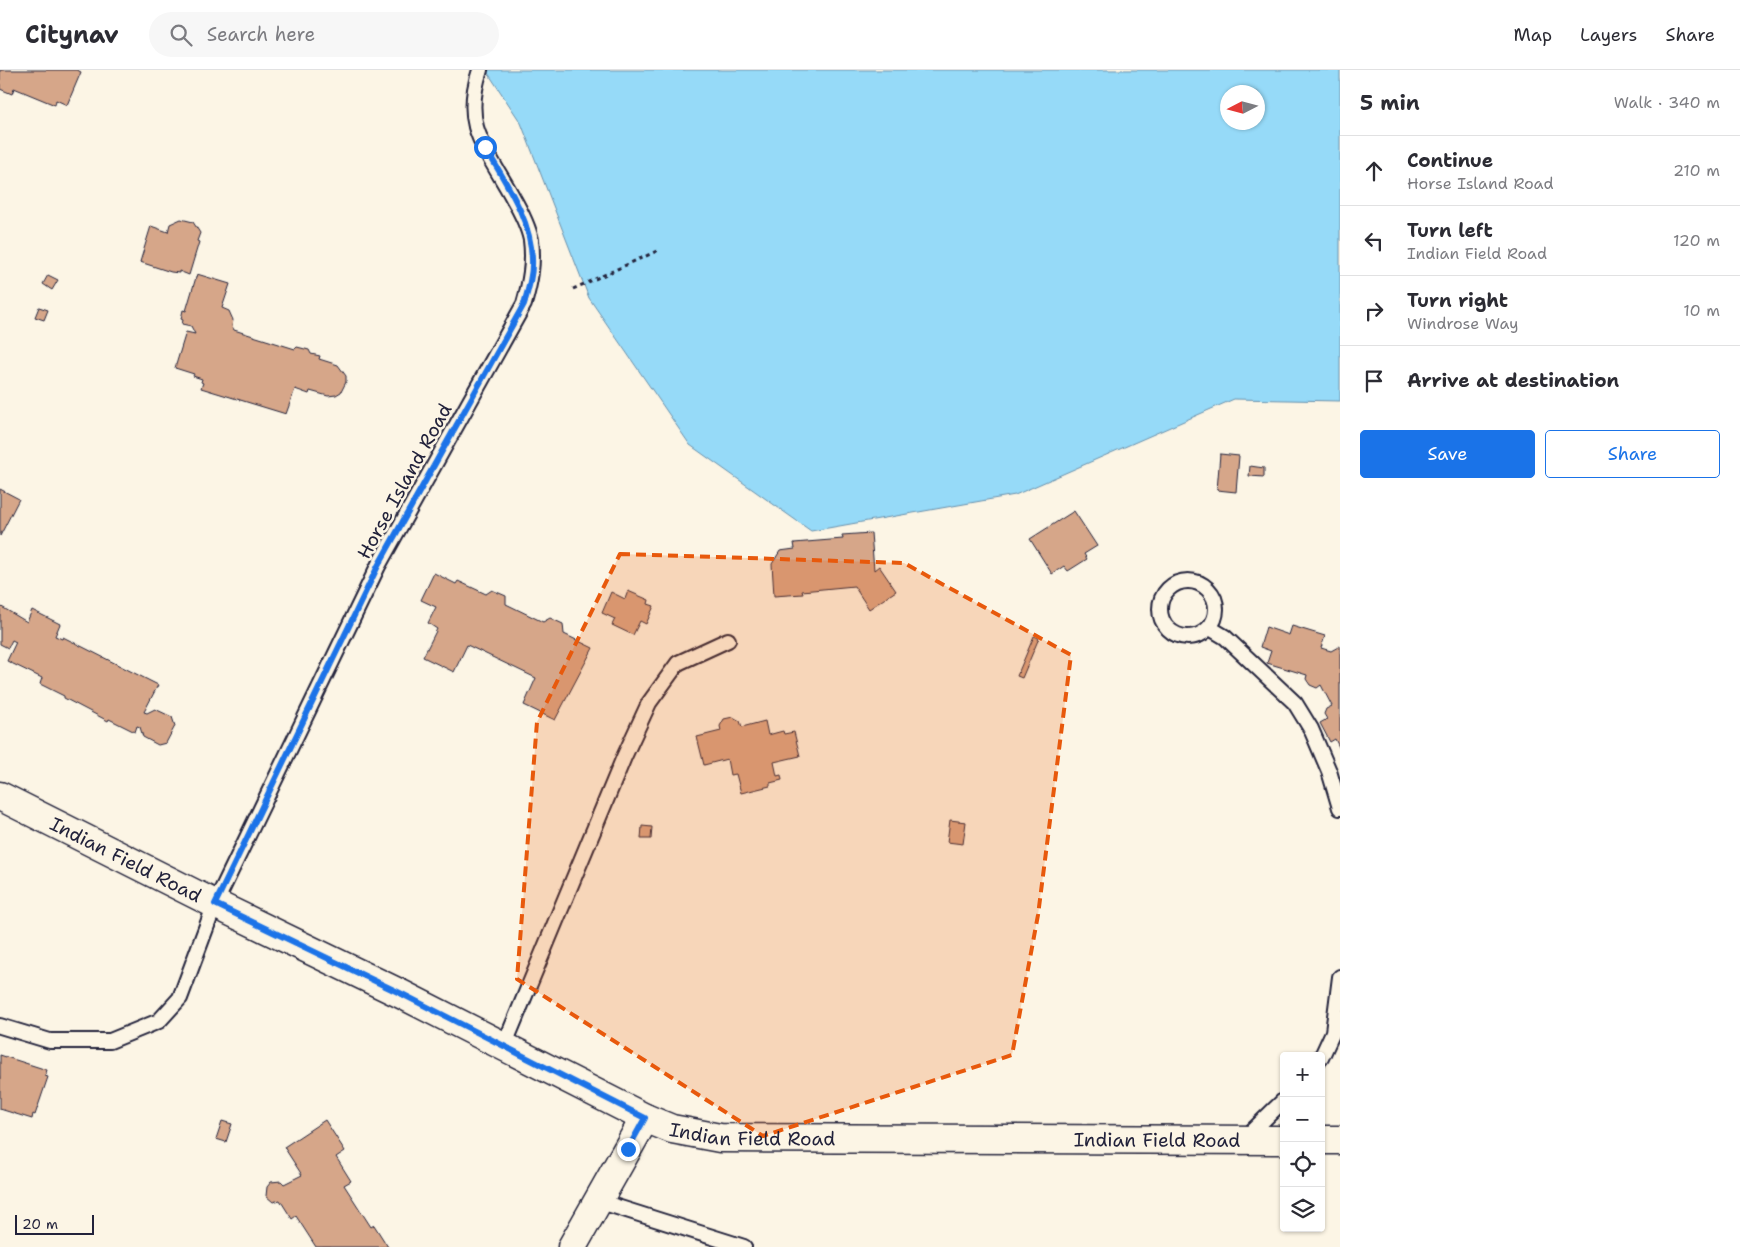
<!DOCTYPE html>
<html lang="en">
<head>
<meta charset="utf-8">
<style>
  body { margin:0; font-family:"Shantell Sans",sans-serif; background:#f7f7f7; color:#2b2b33 }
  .controls { position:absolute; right:15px; bottom:15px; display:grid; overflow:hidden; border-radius:5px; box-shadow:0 1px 4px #0004 }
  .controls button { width:45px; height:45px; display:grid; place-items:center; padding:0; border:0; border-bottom:1px solid #e1e1e2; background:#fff; color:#2b2b33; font:25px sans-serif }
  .compass { position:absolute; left:1220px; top:15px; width:45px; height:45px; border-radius:50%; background:#fff; box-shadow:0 1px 4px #0004; rotate:264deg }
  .scale { position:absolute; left:15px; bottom:12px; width:79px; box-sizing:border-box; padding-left:5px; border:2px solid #22223b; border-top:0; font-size:14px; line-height:18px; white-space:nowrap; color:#22223b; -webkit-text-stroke:4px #fcf5e5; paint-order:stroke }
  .stop { position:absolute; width:15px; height:15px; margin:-11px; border:4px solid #1a73e8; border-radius:50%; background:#fff }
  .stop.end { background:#1a73e8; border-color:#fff; box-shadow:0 1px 5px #0008 }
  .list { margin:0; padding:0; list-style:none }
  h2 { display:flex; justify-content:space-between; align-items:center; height:65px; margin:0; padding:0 20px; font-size:21px }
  h2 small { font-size:16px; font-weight:400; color:#7c7c81 }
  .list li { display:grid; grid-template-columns:32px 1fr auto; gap:15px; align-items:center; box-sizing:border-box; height:70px; padding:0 20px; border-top:1px solid #e1e1e2 }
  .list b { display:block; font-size:19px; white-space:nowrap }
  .list p { margin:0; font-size:16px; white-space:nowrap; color:#7c7c81 }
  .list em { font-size:16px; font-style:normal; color:#7c7c81 }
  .actions { display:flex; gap:10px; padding:15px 20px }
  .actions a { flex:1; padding:11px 0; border:1px solid #1a73e8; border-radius:5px; text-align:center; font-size:18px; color:#1a73e8 }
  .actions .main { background:#1a73e8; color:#fff }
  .icon { flex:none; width:28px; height:28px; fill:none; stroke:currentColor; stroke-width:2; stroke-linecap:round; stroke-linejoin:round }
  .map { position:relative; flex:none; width:1340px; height:1177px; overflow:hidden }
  header { display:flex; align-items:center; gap:30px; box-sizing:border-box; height:70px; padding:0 25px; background:#fff; border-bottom:1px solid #e1e1e2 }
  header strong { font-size:24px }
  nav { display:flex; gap:28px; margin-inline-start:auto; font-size:18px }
  .search { width:350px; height:45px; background:#f7f7f7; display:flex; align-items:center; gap:12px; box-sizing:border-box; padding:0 18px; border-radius:28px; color:#7c7c81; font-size:19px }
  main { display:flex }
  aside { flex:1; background:#fff }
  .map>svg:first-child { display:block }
  .water { fill:#96daf8; stroke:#6890ac; fill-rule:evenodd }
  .building { fill:#d6a689; stroke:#22223b }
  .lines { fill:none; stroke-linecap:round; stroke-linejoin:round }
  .lane-casing { stroke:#22223b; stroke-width:18 }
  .street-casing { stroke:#22223b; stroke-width:31 }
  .path { stroke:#22223b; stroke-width:3; stroke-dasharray:4 4; stroke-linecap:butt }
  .lane { stroke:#fcf5e5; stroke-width:14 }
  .street { stroke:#fcf5e5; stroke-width:28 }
  .route { stroke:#1a73e8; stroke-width:6 }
  .marked { fill:#e8590c; fill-opacity:0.2; stroke:#e8590c; stroke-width:4; stroke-dasharray:10 6; stroke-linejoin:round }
  .labels { text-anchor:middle; stroke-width:5; stroke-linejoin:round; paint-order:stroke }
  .street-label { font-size:19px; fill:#22223b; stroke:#fcf5e5 }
</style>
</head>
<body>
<header>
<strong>Citynav</strong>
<div class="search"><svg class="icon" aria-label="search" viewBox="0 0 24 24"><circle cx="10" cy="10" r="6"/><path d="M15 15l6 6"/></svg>Search here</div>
<nav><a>Map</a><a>Layers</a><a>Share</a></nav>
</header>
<main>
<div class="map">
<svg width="1340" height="1177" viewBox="0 0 1340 1177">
  <rect width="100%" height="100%" fill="#fcf5e5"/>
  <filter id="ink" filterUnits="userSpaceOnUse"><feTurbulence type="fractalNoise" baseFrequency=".02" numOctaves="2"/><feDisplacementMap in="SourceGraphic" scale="10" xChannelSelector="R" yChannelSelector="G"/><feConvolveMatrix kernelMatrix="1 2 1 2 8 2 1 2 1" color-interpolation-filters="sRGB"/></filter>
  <g filter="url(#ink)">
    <path class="water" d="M 486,0 L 1340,0 L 1340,331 L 1234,329 L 1015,425 L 811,461 L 690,375 L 589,228 L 521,53 ZM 1228,22 L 1258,22 L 1258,52 L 1228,52 Z"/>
    <g class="building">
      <polygon points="0,0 77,0 81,2 67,35 56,30 55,35 14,18 12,24 0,19"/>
      <polygon points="181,149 193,152 200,163 197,171 199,172 189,205 179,201 179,203 171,202 140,192 151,156 168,162 170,154"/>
      <polygon points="197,204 230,214 222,238 229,241 233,250 232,256 234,260 295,279 297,277 309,280 311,284 320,286 319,289 338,295 346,306 346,312 341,322 336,325 328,326 310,321 309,324 295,319 286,344 201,318 203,313 201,312 202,309 193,306 194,304 175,298 186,262 195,264 191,256 182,254 183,250 181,249 183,240 186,241"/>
      <polygon points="48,205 58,210 52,220 43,214"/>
      <polygon points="39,237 48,240 44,250 35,247"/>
      <polygon points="1220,384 1239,386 1236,422 1217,420"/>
      <polygon points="1250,396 1264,398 1264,407 1249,406"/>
      <polygon points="0,419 19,429 0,466"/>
      <polygon points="1074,441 1097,476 1084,484 1087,489 1068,501 1064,496 1052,504 1030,469"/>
      <polygon points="871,463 874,500 879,496 896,521 869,539 854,516 802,521 803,524 774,526 772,494 780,481 795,479 794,473 843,469 842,465"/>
      <polygon points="434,503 456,514 458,511 486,524 492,520 506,526 506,534 543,552 550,548 563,554 564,564 593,578 555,650 524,635 536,608 467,575 454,602 423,587 437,559 428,553 436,537 421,530"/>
      <polygon points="628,521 649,530 648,534 654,536 646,554 640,551 633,565 612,555 615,549 602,543 611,522 625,529"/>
      <polygon points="0,536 27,552 32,540 60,554 55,566 62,569 63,567 158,615 144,642 147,643 155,639 172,647 175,656 166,673 158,675 143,667 140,657 137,656 135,662 109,649 108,651 64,628 64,626 40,614 42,608 7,591 16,572 12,570 8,578 0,574"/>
      <polygon points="1292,556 1325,566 1321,578 1331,581 1340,576 1340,679 1335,669 1330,672 1320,653 1327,649 1324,644 1326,639 1332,636 1321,615 1317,618 1310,615 1306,609 1307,605 1267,593 1271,581 1260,577 1266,557 1289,565"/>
      <polygon points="1034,566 1039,568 1022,608 1017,606"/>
      <polygon points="733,647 740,651 742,657 765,651 768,665 783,661 784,664 794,662 800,686 774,692 777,706 781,705 782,710 770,713 770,716 741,723 736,704 730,705 727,689 704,695 697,667 721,661 720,656 724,649"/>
      <polygon points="950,750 966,752 963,774 947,772"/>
      <polygon points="642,756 652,757 651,769 641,769"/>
      <polygon points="0,985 47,1000 45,1006 48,1007 35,1045 33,1044 32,1049 0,1039"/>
      <polygon points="325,1050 345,1081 336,1087 351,1111 344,1115 371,1157 374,1155 388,1177 316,1177 296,1146 292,1149 280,1130 273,1132 266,1126 267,1117 271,1112 281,1111 284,1114 302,1105 284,1077"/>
      <polygon points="222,1051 232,1054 226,1072 216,1069"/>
    </g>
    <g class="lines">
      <g class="lane-casing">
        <g id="lane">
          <circle cx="1188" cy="539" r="28"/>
          <polyline points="1210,558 1225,567 1295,633 1311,659 1329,701 1340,738"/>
          <path d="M 0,956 L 50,971 L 110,971 L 159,951 L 180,928 L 215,834 L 378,496 L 524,234 C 530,213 534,193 531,170 C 528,155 521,142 513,128 C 502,107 482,79 476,57 C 471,38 474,18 480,0"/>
          <polyline points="504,976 624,687 649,633 678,593 728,570"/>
          <polyline points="1321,988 1333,962 1340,907"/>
          <polyline points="1244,1069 1284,1030"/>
          <polyline points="598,1131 744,1177"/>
        </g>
      </g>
      <g class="street-casing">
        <g id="street">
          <path id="s1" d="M 0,726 L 215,834 L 401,924 L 645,1048 L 672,1059 L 720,1068 L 1284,1070"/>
          <polyline points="1321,1070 1340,1070"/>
          <polyline points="572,1177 645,1048"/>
        </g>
      </g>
      <polyline class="path" points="573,219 657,181"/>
      <use href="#lane" class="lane"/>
      <use href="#street" class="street"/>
    </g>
  </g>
  <g class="lines" filter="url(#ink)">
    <path class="route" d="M 485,77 C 505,112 531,148 532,189 C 533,204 528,220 524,234 L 378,496 L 215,834 L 402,924 L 645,1048 L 628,1079"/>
  </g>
  <path class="marked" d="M 620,484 L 904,493 L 1071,585 L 1038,845 L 1012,985 L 763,1066 L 517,909 L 537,652 Z"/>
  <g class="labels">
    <g class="street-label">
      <text transform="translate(404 411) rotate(-61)" y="7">Horse Island Road</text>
      <text dy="7" stroke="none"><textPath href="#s1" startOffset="141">Indian Field Road</textPath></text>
      <text dy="7" stroke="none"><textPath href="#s1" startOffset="831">Indian Field Road</textPath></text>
      <text dy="7" stroke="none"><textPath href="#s1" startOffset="1236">Indian Field Road</textPath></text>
    </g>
  </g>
</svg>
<div class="controls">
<button>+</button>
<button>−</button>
<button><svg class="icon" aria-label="locate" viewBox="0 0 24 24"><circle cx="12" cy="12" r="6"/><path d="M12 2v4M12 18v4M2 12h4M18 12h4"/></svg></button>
<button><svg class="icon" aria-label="layers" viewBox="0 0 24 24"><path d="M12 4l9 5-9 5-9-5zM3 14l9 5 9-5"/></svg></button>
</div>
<svg class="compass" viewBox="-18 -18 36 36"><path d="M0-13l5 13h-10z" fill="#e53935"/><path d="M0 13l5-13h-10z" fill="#7c7c81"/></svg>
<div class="scale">20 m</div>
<div class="stop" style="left:485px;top:77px"></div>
<div class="stop end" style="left:628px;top:1079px"></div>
</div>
<aside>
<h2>5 min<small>Walk · 340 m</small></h2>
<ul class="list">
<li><svg class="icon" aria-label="ahead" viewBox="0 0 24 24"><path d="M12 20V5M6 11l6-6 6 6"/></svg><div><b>Continue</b><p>Horse Island Road</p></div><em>210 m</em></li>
<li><svg class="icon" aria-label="left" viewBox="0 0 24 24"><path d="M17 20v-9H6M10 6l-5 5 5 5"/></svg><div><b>Turn left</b><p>Indian Field Road</p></div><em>120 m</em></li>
<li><svg class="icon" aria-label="right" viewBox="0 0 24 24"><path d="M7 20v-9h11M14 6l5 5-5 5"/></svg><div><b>Turn right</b><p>Windrose Way</p></div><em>10 m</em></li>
<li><svg class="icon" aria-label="arrive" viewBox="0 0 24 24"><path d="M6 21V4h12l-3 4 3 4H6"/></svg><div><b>Arrive at destination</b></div></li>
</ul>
<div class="actions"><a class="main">Save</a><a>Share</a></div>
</aside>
</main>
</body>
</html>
